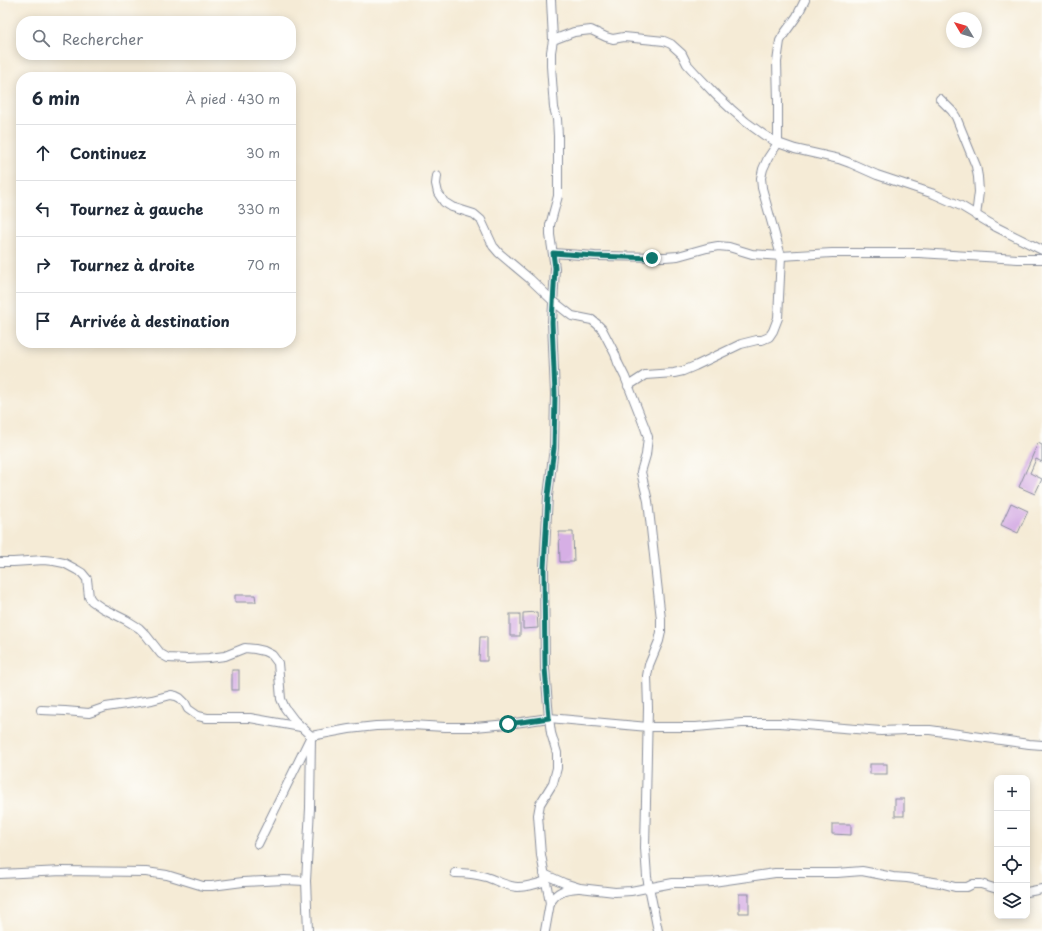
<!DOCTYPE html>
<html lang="fr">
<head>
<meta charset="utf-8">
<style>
  body { margin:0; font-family:"Playpen Sans",sans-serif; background:#f2f2f3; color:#1f2937 }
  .controls { position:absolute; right:12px; bottom:12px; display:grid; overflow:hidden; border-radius:8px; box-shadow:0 2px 10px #0003 }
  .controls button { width:36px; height:36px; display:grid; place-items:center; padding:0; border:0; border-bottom:1px solid #e0e1e3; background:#fff; color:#1f2937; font:20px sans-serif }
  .compass { position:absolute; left:946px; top:12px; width:36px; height:36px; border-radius:50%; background:#fff; box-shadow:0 2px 10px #0003; rotate:308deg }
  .stop { position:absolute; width:12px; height:12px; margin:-9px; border:3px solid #0f766e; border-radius:50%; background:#fff }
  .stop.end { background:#0f766e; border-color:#fff; box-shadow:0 1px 4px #0008 }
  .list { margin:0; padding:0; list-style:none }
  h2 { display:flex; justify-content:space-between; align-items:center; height:52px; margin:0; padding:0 16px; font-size:17px }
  h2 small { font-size:13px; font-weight:400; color:#747a83 }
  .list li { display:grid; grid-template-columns:26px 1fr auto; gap:12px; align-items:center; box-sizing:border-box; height:56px; padding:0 16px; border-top:1px solid #e0e1e3 }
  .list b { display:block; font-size:15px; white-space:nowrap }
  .list em { font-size:13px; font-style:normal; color:#747a83 }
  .icon { flex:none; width:22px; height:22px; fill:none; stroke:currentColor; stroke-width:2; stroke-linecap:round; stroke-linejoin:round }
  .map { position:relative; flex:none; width:1042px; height:931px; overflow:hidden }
  .search { position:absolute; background:#fff; box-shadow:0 2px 10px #0003; left:16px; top:16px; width:280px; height:44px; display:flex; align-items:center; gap:10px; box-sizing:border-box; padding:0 14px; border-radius:16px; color:#747a83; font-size:15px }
  .panel { position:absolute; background:#fff; box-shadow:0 2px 10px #0003; left:16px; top:72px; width:280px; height:276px; border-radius:16px }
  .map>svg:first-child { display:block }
  .building { fill:#d6afe5 }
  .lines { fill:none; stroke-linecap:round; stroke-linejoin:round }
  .street-casing { stroke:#888d9a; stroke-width:10 }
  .street { stroke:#fff; stroke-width:8 }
  .route { stroke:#0f766e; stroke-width:5 }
</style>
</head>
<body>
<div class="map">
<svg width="1042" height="931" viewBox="0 0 1042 931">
  <rect width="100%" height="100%" fill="#fdfcf7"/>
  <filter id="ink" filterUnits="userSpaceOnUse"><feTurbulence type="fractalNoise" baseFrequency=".025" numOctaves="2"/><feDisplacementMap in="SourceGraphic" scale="8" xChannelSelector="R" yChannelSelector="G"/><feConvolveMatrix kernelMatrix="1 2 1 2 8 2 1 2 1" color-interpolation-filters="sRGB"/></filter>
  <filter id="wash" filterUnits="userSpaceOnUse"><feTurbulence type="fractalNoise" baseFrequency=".012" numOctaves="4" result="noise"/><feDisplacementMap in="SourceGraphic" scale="16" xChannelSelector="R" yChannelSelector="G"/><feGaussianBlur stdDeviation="0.9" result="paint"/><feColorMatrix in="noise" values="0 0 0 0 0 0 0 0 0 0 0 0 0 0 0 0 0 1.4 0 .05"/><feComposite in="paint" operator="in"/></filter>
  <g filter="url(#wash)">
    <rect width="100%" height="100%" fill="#f5ebd6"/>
    <g id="blocks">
      <g class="building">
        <polygon points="1038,443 1042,445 1042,462 1036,459 1030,473 1042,479 1035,494 1019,487"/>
        <polygon points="1011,503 1028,511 1018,533 1001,525"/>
        <polygon points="559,532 573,532 574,562 560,562"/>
        <polygon points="235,595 255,595 256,602 235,602"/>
        <polygon points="537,612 538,628 523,629 523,613"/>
        <rect x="510" y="614" width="10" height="22"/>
        <polygon points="480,637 487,637 487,661 479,661"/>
        <rect x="232" y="670" width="7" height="20"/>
        <rect x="870" y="764" width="17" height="10"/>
        <rect x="895" y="799" width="9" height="17"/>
        <polygon points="832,824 851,824 851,835 832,834"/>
        <rect x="739" y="894" width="10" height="19"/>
      </g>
    </g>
  </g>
  <g filter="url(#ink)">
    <use href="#blocks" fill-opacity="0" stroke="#888d9a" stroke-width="1"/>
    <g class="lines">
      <g class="street-casing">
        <g id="street">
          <polyline points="553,40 574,32 591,30 606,37 613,39 624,37 664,41 671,44 682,54 687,64 697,75 715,94 731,109 746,122 764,135 778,143 795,149 839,159 850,163 877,175 934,194 961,206 996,227 1042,250"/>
          <polyline points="940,99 952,111 956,117 976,166 978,177 979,192 976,216"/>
          <polyline points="437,176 436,184 438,193 444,202 452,207 474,214 481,220 493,246 499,253 530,279 553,301 572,316 592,320 597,324 602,329 615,354 618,363 625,377 645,428 648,437 646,455 641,472 648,501 661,619 661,632 659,641 649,665 647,676 648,708 645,848 647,877 658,931"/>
          <polyline points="553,253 595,256 665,257 678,256 707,248 718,246 729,247 752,254 781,256 832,253 919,253 1018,259 1042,259"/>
          <polyline points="628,386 645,375 674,373 683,371 695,366 741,344 757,340 762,340 769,337 773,331 778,318 781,256 762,188 761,178 763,169 768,158 778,143 778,102 777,62 780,41 784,34 797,16 805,0"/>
          <polyline points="0,562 13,562 44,560 54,561 64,563 77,570 82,573 87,579 89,597 92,601 102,608 126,620 139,628 146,635 161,654 168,658 187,659 209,658 225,656 245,648 255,649 264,651 272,655 278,663 281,699 285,708 294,720 311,736 310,808 306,881 308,931"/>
          <polyline points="41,710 65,711 89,713 106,707 152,700 171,695 176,696 180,698 185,703 188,709 198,716 207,718 250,718 301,727"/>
          <polyline points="258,844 311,736 349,729 376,726 411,725 445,727 475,727 508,724 549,718 648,727 696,727 742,723 780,723 881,731 907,730 930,730 1029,744 1042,745"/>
          <path d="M 455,873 C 465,873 476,874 486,877 C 496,880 507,887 518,887 C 528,887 537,884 546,881"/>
          <polyline points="0,874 62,871 146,872 167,875 203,886 212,886 243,882 284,880 306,881"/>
          <polyline points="544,874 564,883 580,888 615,892 631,891 673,883 691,883 713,882 775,873 837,873 862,871 893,877 907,878 940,883 955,887 967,887 973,884 981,884 997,889"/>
          <polyline points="1027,892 1042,889"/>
          <path d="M 550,903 C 557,891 565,889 578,888"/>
          <polyline points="545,931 550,903 541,855 538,815 540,804 553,783 557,768 557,753 551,733 549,718 545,668 544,568 548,496 554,448 555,394 552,322 555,268 550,235 550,225 558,196 558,136 557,119 554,108 551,66 551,52 553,40 551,0"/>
        </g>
      </g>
      <use href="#street" class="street"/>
    </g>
  </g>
  <g class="lines" filter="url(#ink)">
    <polyline class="route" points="508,724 549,718 545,668 544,568 548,496 554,448 555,394 552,322 555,268 553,253 595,256 652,258"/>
  </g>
</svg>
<div class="controls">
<button>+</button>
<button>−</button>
<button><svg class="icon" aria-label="locate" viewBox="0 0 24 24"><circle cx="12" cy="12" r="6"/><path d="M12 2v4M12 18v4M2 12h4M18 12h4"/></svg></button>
<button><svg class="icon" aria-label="layers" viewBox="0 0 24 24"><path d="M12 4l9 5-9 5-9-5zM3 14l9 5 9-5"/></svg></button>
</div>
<svg class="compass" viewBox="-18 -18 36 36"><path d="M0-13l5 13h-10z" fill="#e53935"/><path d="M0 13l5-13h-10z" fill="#747a83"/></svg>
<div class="stop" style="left:508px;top:724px"></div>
<div class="stop end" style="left:652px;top:258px"></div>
<div class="search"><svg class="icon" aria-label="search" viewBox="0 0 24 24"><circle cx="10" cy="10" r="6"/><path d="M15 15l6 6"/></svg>Rechercher</div>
<section class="panel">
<h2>6 min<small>À pied · 430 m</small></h2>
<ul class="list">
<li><svg class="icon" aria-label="ahead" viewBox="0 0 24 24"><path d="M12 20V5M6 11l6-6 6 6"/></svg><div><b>Continuez</b></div><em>30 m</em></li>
<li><svg class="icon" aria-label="left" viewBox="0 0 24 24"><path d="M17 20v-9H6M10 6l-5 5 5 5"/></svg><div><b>Tournez à gauche</b></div><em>330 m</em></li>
<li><svg class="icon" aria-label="right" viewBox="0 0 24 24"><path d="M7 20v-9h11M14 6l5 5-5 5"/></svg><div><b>Tournez à droite</b></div><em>70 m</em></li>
<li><svg class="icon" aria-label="arrive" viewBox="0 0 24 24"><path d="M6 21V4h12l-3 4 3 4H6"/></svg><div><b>Arrivée à destination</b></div></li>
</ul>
</section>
</div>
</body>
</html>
